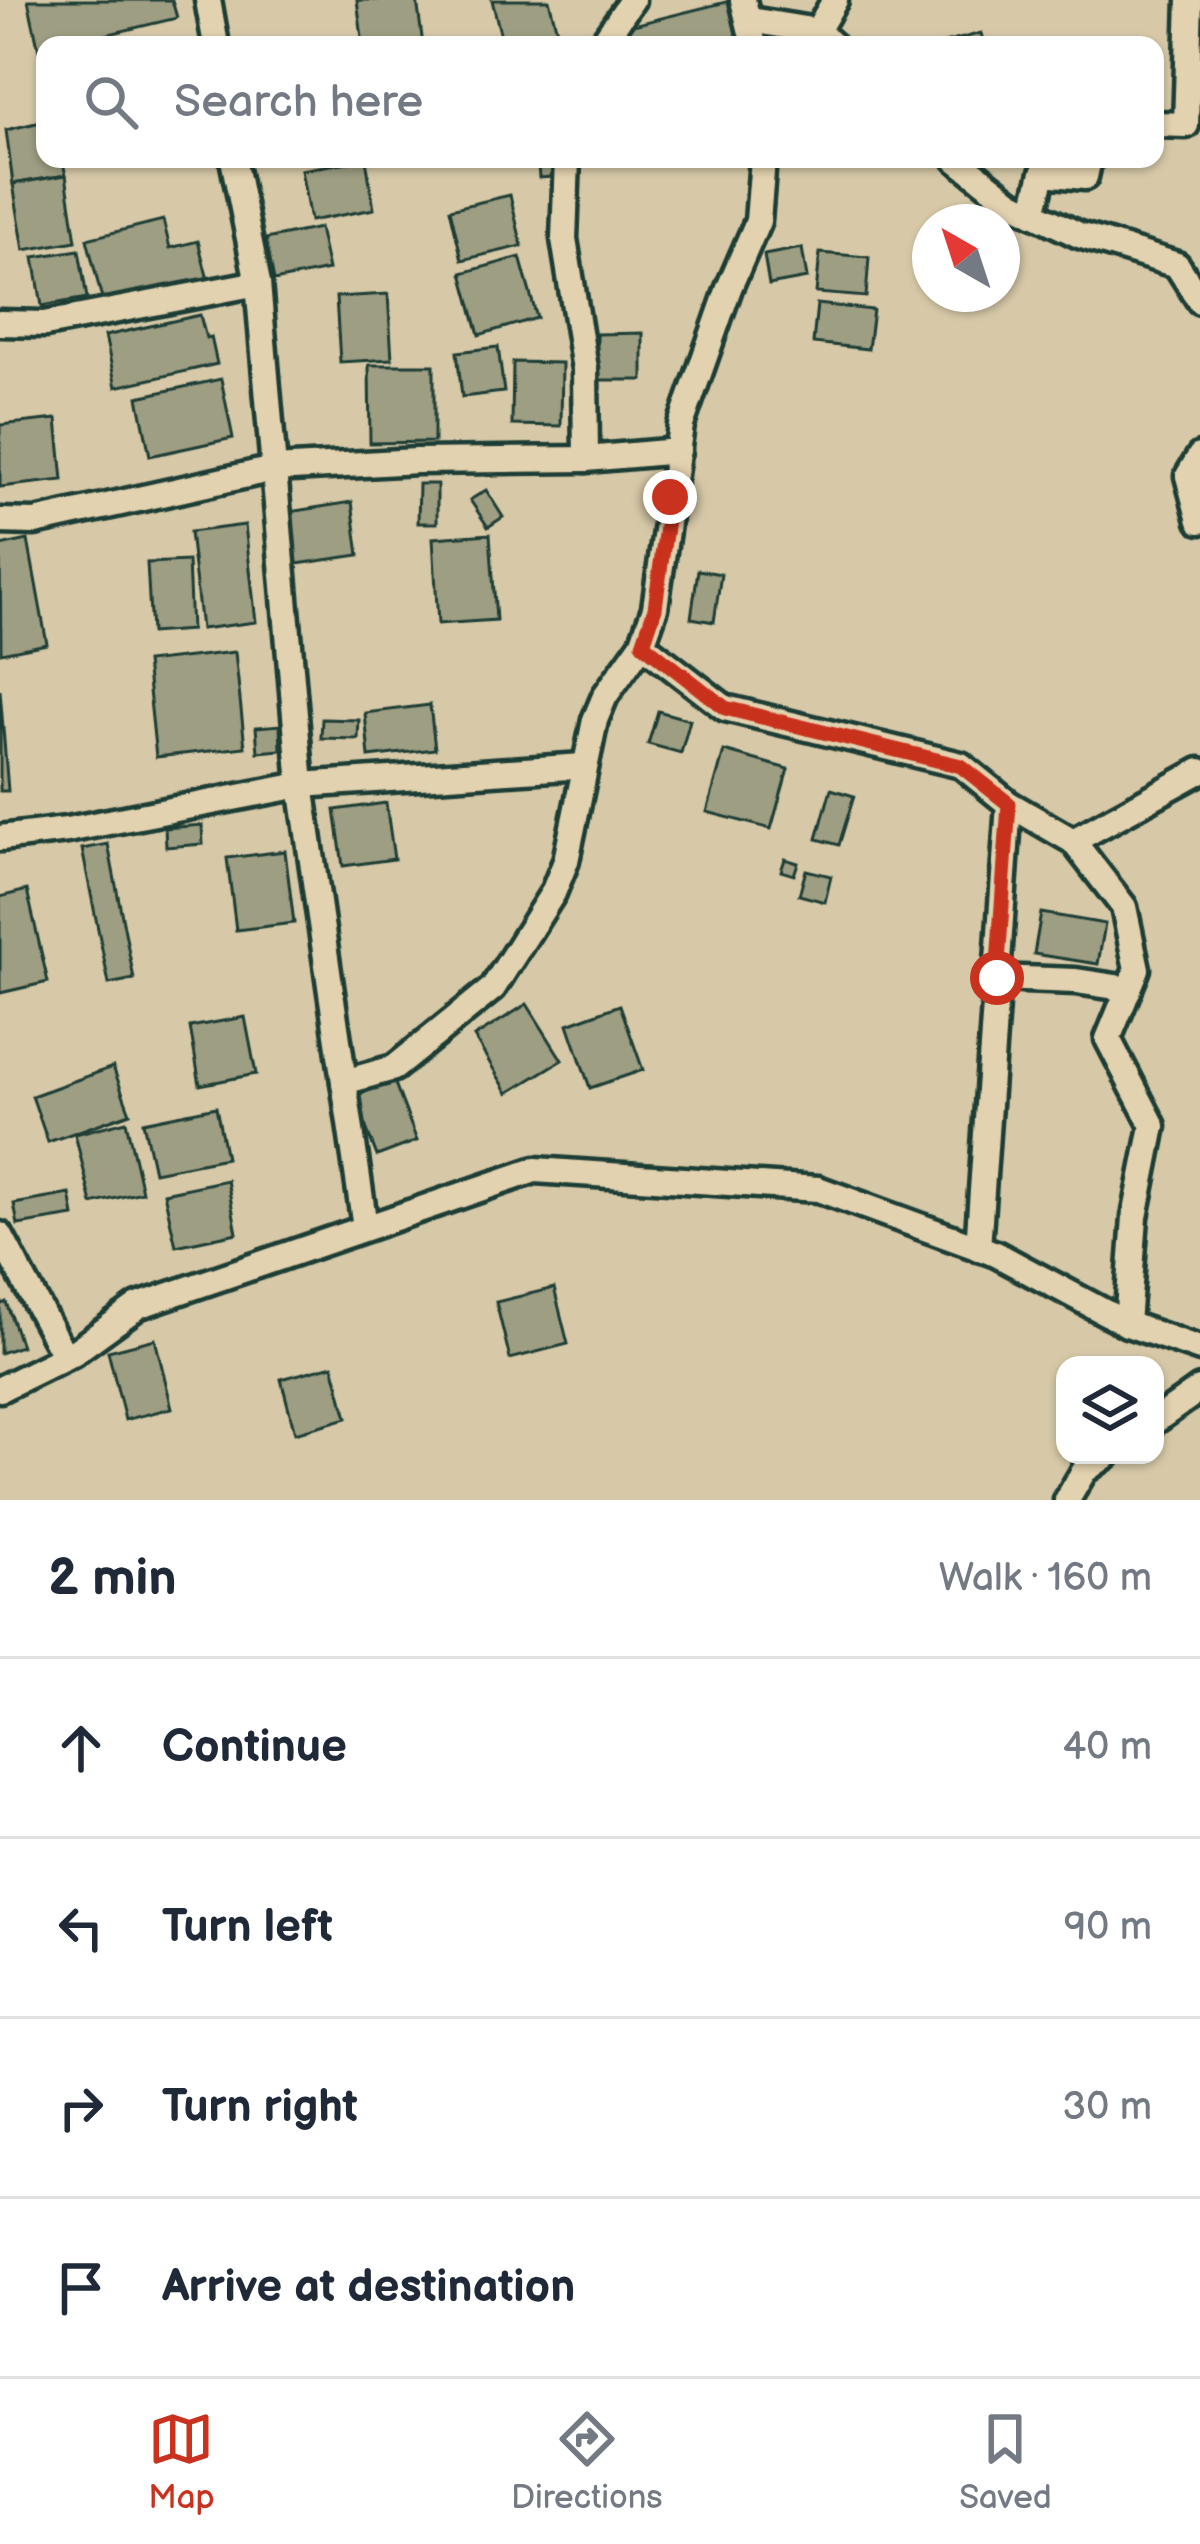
<!DOCTYPE html>
<html lang="en">
<head>
<meta charset="utf-8">
<style>
  body { margin:0; font-family:"Balsamiq Sans",sans-serif; background:#f6f6f7; color:#1f2937 }
  .controls { position:absolute; right:36px; bottom:36px; display:grid; overflow:hidden; border-radius:24px; box-shadow:0 3px 9px #0004 }
  .controls button { width:108px; height:108px; display:grid; place-items:center; padding:0; border:0; border-bottom:3px solid #e0e1e3; background:#fff; color:#1f2937; font:60px sans-serif }
  .compass { position:absolute; left:912px; top:204px; width:108px; height:108px; border-radius:50%; background:#fff; box-shadow:0 3px 9px #0004; rotate:321deg }
  .stop { position:absolute; width:36px; height:36px; margin:-27px; border:9px solid #c8321e; border-radius:50%; background:#fff }
  .stop.end { background:#c8321e; border-color:#fff; box-shadow:0 3px 12px #0008 }
  .list { margin:0; padding:0; list-style:none }
  h2 { display:flex; justify-content:space-between; align-items:center; height:156px; margin:0; padding:0 48px; font-size:51px }
  h2 small { font-size:39px; font-weight:400; color:#747a83 }
  .list li { display:grid; grid-template-columns:78px 1fr auto; gap:36px; align-items:center; box-sizing:border-box; height:180px; padding:0 48px; border-top:3px solid #e0e1e3 }
  .list b { display:block; font-size:45px; white-space:nowrap }
  .list em { font-size:39px; font-style:normal; color:#747a83 }
  .icon { flex:none; width:66px; height:66px; fill:none; stroke:currentColor; stroke-width:2; stroke-linecap:round; stroke-linejoin:round }
  .map { position:relative; flex:none; width:1200px; height:1500px; overflow:hidden }
  .search { position:absolute; background:#fff; box-shadow:0 3px 9px #0004; left:36px; right:36px; top:36px; height:132px; display:flex; align-items:center; gap:30px; box-sizing:border-box; padding:0 42px; border-radius:24px; color:#747a83; font-size:45px }
  .sheet { height:876px; background:#fff }
  nav { display:flex; justify-content:space-around; align-items:center; box-sizing:border-box; height:168px; border-top:3px solid #e0e1e3; background:#fff; font-size:33px; color:#747a83 }
  nav a { display:grid; justify-items:center; gap:6px }
  nav .on { color:#c8321e }
  .map>svg:first-child { display:block }
  .building { fill:#9e9e83; stroke:#1f3d34; stroke-width:3 }
  .lines { fill:none; stroke-linecap:round; stroke-linejoin:round }
  .street-casing { stroke:#1f3d34; stroke-width:33 }
  .street { stroke:#e3d2af; stroke-width:24 }
  .route { stroke:#c8321e; stroke-width:15 }
</style>
</head>
<body>
<div class="map">
<svg width="1200" height="1500" viewBox="0 0 1200 1500">
  <rect width="100%" height="100%" fill="#d7c9a8"/>
  <filter id="ink" filterUnits="userSpaceOnUse"><feTurbulence type="fractalNoise" baseFrequency=".00833" numOctaves="2"/><feDisplacementMap in="SourceGraphic" scale="24" xChannelSelector="R" yChannelSelector="G"/><feConvolveMatrix kernelMatrix="1 2 1 2 8 2 1 2 1" color-interpolation-filters="sRGB"/></filter>
  <g filter="url(#ink)">
    <g class="building">
      <polygon points="28,0 172,0 177,18 63,45 45,45 45,49 39,51"/>
      <polygon points="357,0 417,0 423,45 363,45"/>
      <polygon points="492,0 549,0 557,31 503,45"/>
      <polygon points="734,0 743,38 716,45 629,45 625,27"/>
      <polygon points="981,33 984,45 937,45"/>
      <polygon points="45,121 45,159 62,159 66,175 13,184 6,130"/>
      <polygon points="366,159 374,209 310,221 301,170"/>
      <polygon points="832,159 882,159 882,161 833,166"/>
      <polygon points="538,165 551,165 552,177 539,178"/>
      <polygon points="66,175 76,241 24,250 13,184"/>
      <polygon points="510,195 522,246 462,260 450,209"/>
      <polygon points="163,220 170,248 198,241 208,280 104,307 87,239"/>
      <polygon points="319,228 328,270 274,281 266,239"/>
      <polygon points="802,248 807,278 769,285 764,255"/>
      <polygon points="79,250 87,298 42,306 34,257"/>
      <polygon points="820,253 869,257 866,297 816,293"/>
      <polygon points="520,257 537,318 479,335 462,273"/>
      <polygon points="388,294 392,359 340,362 336,297"/>
      <polygon points="817,304 873,310 868,349 813,343"/>
      <polygon points="200,315 206,338 211,337 217,364 116,387 105,336"/>
      <polygon points="643,333 643,380 597,380 597,334"/>
      <polygon points="498,347 504,392 462,397 457,352"/>
      <polygon points="513,362 562,363 561,426 512,425"/>
      <polygon points="369,365 434,365 434,442 370,443"/>
      <polygon points="221,379 233,438 150,456 138,397"/>
      <polygon points="57,419 63,480 0,487 0,425"/>
      <polygon points="419,484 437,484 437,523 418,523"/>
      <polygon points="486,490 503,517 488,527 470,500"/>
      <polygon points="352,502 359,555 297,564 289,512"/>
      <polygon points="245,525 256,622 201,629 190,532"/>
      <polygon points="490,534 496,620 438,624 433,538"/>
      <polygon points="28,540 47,644 1,653 0,546"/>
      <polygon points="188,561 191,630 151,633 147,563"/>
      <polygon points="698,570 721,574 714,622 691,618"/>
      <polygon points="235,652 245,747 156,757 146,662"/>
      <polygon points="0,690 8,791 0,791"/>
      <polygon points="430,705 435,749 369,757 365,713"/>
      <polygon points="658,711 690,720 681,753 648,744"/>
      <polygon points="322,719 359,720 358,739 321,738"/>
      <polygon points="280,725 281,750 258,752 256,727"/>
      <polygon points="724,751 788,769 771,829 707,812"/>
      <polygon points="831,789 854,796 839,845 817,839"/>
      <polygon points="386,803 394,859 343,866 335,810"/>
      <polygon points="202,825 203,844 166,847 165,828"/>
      <polygon points="108,844 134,979 109,984 82,849"/>
      <polygon points="285,851 294,923 236,930 227,858"/>
      <polygon points="785,859 798,863 794,875 781,871"/>
      <polygon points="806,870 831,876 825,902 799,895"/>
      <polygon points="27,890 48,982 0,993 0,897"/>
      <polygon points="1041,913 1105,924 1098,964 1034,954"/>
      <polygon points="527,1004 562,1060 508,1093 474,1037"/>
      <polygon points="620,1005 643,1070 590,1088 568,1024"/>
      <polygon points="245,1017 256,1074 200,1085 190,1027"/>
      <polygon points="113,1067 130,1113 48,1142 32,1096"/>
      <polygon points="394,1081 417,1141 377,1156 354,1096"/>
      <polygon points="216,1107 226,1158 154,1172 143,1122"/>
      <polygon points="126,1121 142,1192 92,1204 75,1134"/>
      <polygon points="227,1180 237,1233 176,1246 164,1193"/>
      <polygon points="70,1194 74,1216 18,1225 14,1204"/>
      <polygon points="554,1288 568,1344 510,1359 496,1302"/>
      <polygon points="6,1302 21,1346 0,1353 0,1305"/>
      <polygon points="155,1339 172,1408 125,1420 108,1351"/>
      <polygon points="333,1365 347,1418 295,1433 281,1379"/>
    </g>
    <g class="lines">
      <g class="street-casing">
        <g id="street">
          <polyline points="208,0 216,45"/>
          <polyline points="743,0 754,45"/>
          <polyline points="750,20 817,31 832,45"/>
          <polyline points="817,31 835,0"/>
          <polyline points="601,45 632,0"/>
          <polyline points="1155,124 1186,125 1190,0"/>
          <polyline points="233,159 258,283 274,469 417,461 586,459 678,451"/>
          <polyline points="567,159 564,239 585,369 586,459"/>
          <polyline points="956,159 1011,202 1033,213 1079,235 1177,265 1200,301"/>
          <polyline points="1033,213 1043,173 1085,177 1089,159"/>
          <polyline points="0,323 45,324 258,283"/>
          <polyline points="1200,456 1188,476 1200,521"/>
          <polyline points="0,521 35,522 274,469 301,785 365,1227"/>
          <polyline points="642,644 725,708 961,765 1009,804 1073,841 1200,771"/>
          <polyline points="0,838 67,830 301,785 583,766"/>
          <polyline points="1073,841 1124,907 1137,969 1108,1039 1153,1126 1135,1217 1127,1324"/>
          <polyline points="997,978 1076,981 1129,989"/>
          <polyline points="344,1082 394,1068 493,988 553,893 566,861 595,720 605,696 642,644 655,608 681,425 729,288 758,221 763,159"/>
          <polyline points="0,1235 65,1357"/>
          <polyline points="978,1248 1009,804"/>
          <polyline points="0,1389 73,1353 138,1306 535,1170 818,1189 996,1254 1127,1324 1200,1349"/>
          <polyline points="1155,1421 1200,1389"/>
          <polyline points="1067,1500 1084,1471 1107,1455"/>
        </g>
      </g>
      <use href="#street" class="street"/>
    </g>
  </g>
  <g class="lines" filter="url(#ink)">
    <polyline class="route" points="670,497 655,608 643,644 725,708 961,766 1009,804 997,978"/>
  </g>
</svg>
<div class="controls">
<button><svg class="icon" aria-label="layers" viewBox="0 0 24 24"><path d="M12 4l9 5-9 5-9-5zM3 14l9 5 9-5"/></svg></button>
</div>
<svg class="compass" viewBox="-18 -18 36 36"><path d="M0-13l5 13h-10z" fill="#e53935"/><path d="M0 13l5-13h-10z" fill="#747a83"/></svg>
<div class="stop" style="left:997px;top:978px"></div>
<div class="stop end" style="left:670px;top:497px"></div>
<div class="search"><svg class="icon" aria-label="search" viewBox="0 0 24 24"><circle cx="10" cy="10" r="6"/><path d="M15 15l6 6"/></svg>Search here</div>
</div>
<section class="sheet">
<h2>2 min<small>Walk · 160 m</small></h2>
<ul class="list">
<li><svg class="icon" aria-label="ahead" viewBox="0 0 24 24"><path d="M12 20V5M6 11l6-6 6 6"/></svg><div><b>Continue</b></div><em>40 m</em></li>
<li><svg class="icon" aria-label="left" viewBox="0 0 24 24"><path d="M17 20v-9H6M10 6l-5 5 5 5"/></svg><div><b>Turn left</b></div><em>90 m</em></li>
<li><svg class="icon" aria-label="right" viewBox="0 0 24 24"><path d="M7 20v-9h11M14 6l5 5-5 5"/></svg><div><b>Turn right</b></div><em>30 m</em></li>
<li><svg class="icon" aria-label="arrive" viewBox="0 0 24 24"><path d="M6 21V4h12l-3 4 3 4H6"/></svg><div><b>Arrive at destination</b></div></li>
</ul>
</section>
<nav>
<a class="on"><svg class="icon" aria-label="map" viewBox="0 0 24 24"><path d="M3 6l6-2 6 2 6-2v14l-6 2-6-2-6 2zM9 4v14M15 6v14"/></svg>Map</a>
<a><svg class="icon" aria-label="directions" viewBox="0 0 24 24"><path d="M12 3l9 9-9 9-9-9zM9 14v-3h6M13 9l2 2-2 2"/></svg>Directions</a>
<a><svg class="icon" aria-label="saved" viewBox="0 0 24 24"><path d="M7 4h10v16l-5-4-5 4z"/></svg>Saved</a>
</nav>
</body>
</html>
